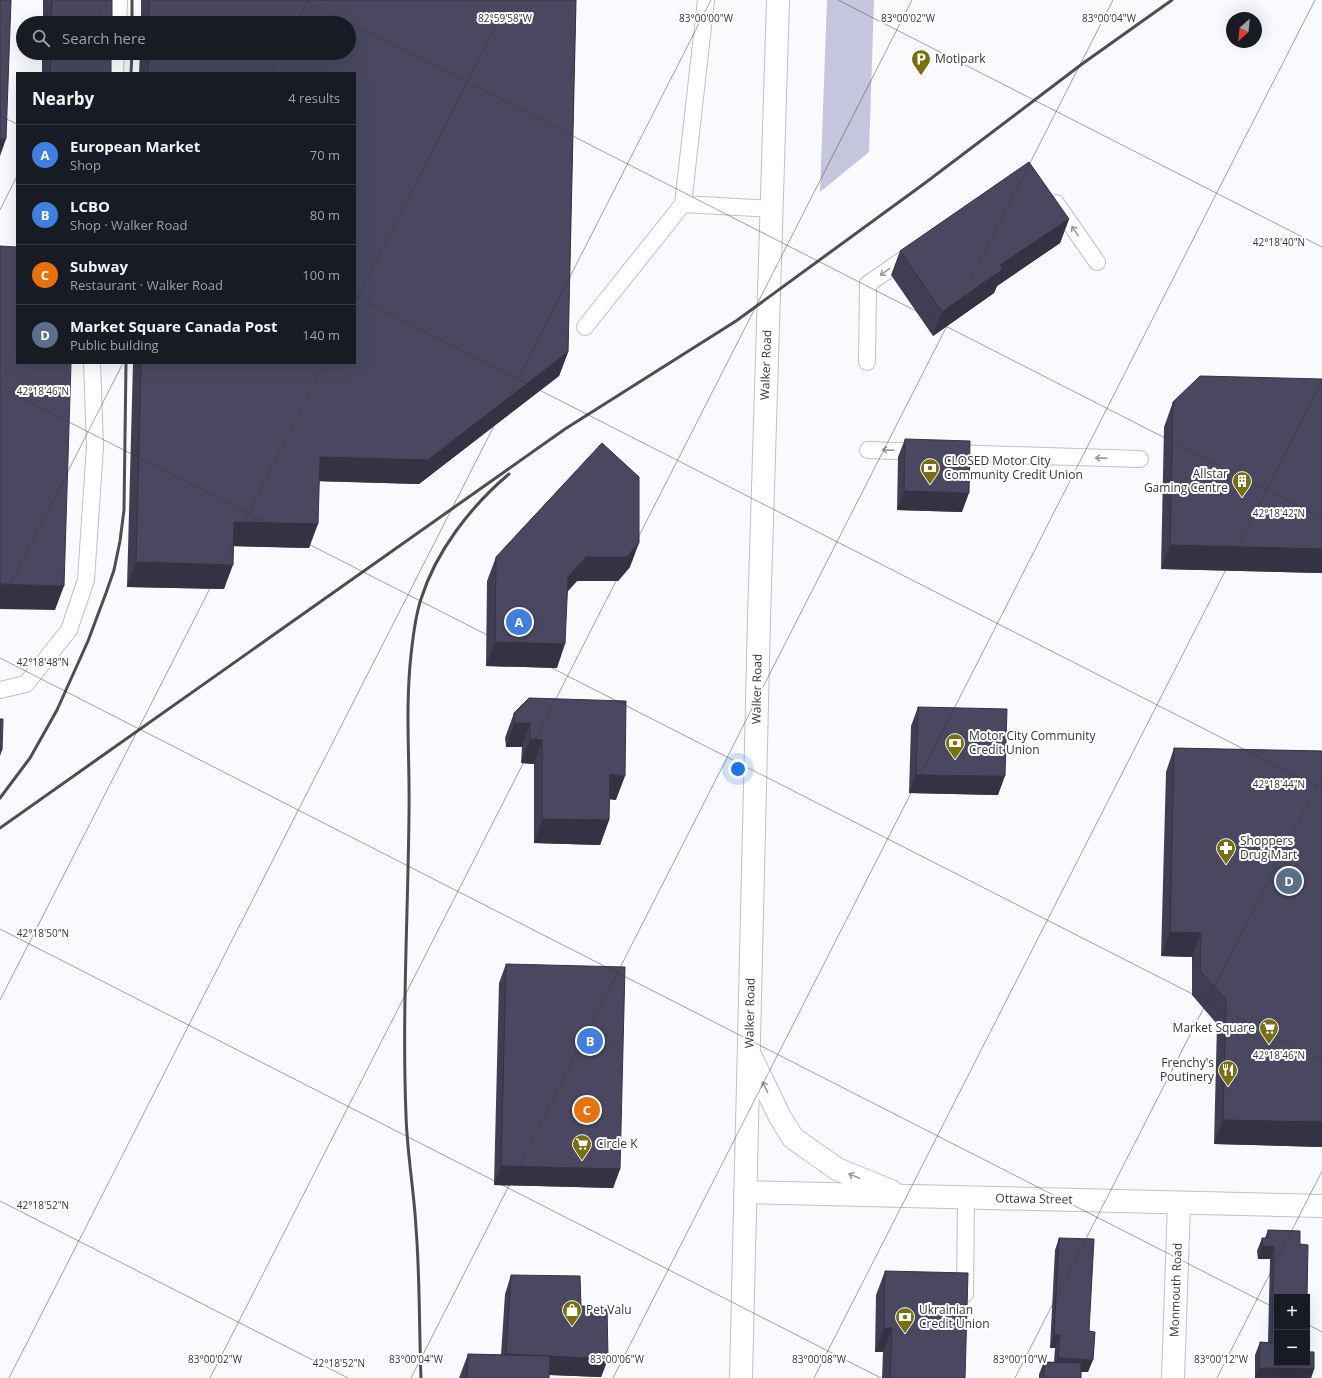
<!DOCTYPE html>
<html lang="en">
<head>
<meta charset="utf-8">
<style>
  body { margin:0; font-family:"Open Sans",sans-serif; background:#242831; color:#f1f3f6 }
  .controls { position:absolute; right:12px; bottom:12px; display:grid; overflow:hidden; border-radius:0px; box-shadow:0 4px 16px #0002 }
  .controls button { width:36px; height:36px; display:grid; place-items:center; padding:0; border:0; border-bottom:1px solid #363941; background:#171b24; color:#f1f3f6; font:20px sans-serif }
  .compass { position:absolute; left:1226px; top:12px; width:36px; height:36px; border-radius:50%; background:#171b24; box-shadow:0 4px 16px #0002; rotate:207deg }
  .you { position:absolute; left:738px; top:769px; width:14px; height:14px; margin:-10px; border:3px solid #fff; border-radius:50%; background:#1a73e8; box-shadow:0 0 0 6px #1a73e833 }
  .badge { display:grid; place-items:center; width:26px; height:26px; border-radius:50%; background:#8c9099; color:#fff; font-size:13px; font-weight:700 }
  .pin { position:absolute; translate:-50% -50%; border:2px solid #fff; box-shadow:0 1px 4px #0006 }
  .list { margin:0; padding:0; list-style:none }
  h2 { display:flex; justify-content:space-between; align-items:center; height:52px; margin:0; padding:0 16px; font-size:17px }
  h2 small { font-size:13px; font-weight:400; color:#9ea1a6 }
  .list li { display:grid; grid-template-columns:26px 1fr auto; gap:12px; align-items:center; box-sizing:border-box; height:60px; padding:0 16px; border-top:1px solid #363941 }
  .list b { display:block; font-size:15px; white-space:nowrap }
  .list p { margin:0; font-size:13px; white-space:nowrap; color:#9ea1a6 }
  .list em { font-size:13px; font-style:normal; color:#9ea1a6 }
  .icon { flex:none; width:22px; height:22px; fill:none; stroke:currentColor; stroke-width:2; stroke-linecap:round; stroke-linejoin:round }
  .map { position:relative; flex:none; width:1322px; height:1378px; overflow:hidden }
  .search { position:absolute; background:#171b24; box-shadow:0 4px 16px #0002; left:16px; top:16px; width:340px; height:44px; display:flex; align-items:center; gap:10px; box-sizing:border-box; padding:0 14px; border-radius:22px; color:#9ea1a6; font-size:15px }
  .panel { position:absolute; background:#171b24; box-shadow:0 4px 16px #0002; left:16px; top:72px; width:340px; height:292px; border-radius:0px }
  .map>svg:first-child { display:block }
  .green { fill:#c6c5de }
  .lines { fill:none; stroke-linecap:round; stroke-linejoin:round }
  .service-casing { stroke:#c0c0cb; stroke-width:18 }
  .minor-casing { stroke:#c0c0cb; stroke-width:24 }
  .tertiary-casing { stroke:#c0c0cb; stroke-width:24 }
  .secondary-casing { stroke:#c0c0cb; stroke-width:24 }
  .service { stroke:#fff; stroke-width:16 }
  .minor { stroke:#fff; stroke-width:22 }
  .tertiary { stroke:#fff; stroke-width:22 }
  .secondary { stroke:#fff; stroke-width:22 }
  .rail { stroke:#4e4e52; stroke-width:3 }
  .wall { fill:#403e53 }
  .shaded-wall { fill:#343243 }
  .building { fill:#4a4860; stroke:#343243 }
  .oneway { stroke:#9a9a9c }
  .ticks { fill:none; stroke:#36363a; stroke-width:1; stroke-opacity:0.45 }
  .labels { text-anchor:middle; stroke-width:4; stroke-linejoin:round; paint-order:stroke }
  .poi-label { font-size:12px; fill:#36363a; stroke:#fff; text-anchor:start }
  .street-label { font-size:12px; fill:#36363a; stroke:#fff }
  .ticks-label { font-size:10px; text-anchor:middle; fill:#36363a; stroke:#fff; stroke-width:4; stroke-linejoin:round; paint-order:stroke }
</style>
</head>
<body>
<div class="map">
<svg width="1322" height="1378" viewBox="0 0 1322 1378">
  <rect width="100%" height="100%" fill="#f9f9fe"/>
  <polygon class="green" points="827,0 874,0 869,152 820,192"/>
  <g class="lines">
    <g class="service-casing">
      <g id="service">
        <polyline points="706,0 683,204 771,209"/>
        <polyline points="118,23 119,0"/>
        <polyline points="115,73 116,53"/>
        <polyline points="1056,203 1097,262"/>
        <polyline points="585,327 683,204"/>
        <polyline points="867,362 868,284 911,254"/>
        <polyline points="868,450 923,452"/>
        <polyline points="948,453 1140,459"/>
        <polyline points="0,690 26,684 69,630 86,580 95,446 92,363"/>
        <polyline points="965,1294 966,1198"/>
      </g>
    </g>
    <g class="minor-casing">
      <polyline id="minor" points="1173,1378 1179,1203"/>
    </g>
    <g class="tertiary-casing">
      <g id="tertiary">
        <polyline points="749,1053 780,1117 793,1138 837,1169 891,1191"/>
        <polyline points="745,1192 1322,1206"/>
      </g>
    </g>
    <g class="secondary-casing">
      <polyline id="secondary" points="741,1378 759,618 778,0"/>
    </g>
    <use href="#service" class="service"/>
    <use href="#minor" class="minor"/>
    <use href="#tertiary" class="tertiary"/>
    <use href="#secondary" class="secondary"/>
    <g class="rail">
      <polyline points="132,23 132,0"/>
      <polyline points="131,73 132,53"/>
      <polyline points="0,798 30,758 57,710 88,641 106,593 114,570 120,541 124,510 126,363"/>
      <polyline points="0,828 565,429 736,321 925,183 1082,64 1172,0"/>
      <path d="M 421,1378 C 419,1328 420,1277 416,1228 C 414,1190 407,1153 406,1115 C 402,1015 408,915 409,814 C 410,761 405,709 411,655 C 413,636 415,617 421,599 C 436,551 471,506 509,474"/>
    </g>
  </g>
  <g class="wall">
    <rect x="43" y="0" width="69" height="23"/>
    <polygon points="141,0 576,0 568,352 559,376 419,484 319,481 309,548 234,546 224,589 127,587 133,363 355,363 355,73 139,73 140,53 349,53 349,23 141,23"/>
    <rect x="42" y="53" width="69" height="20"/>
    <polygon points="1069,219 1060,243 997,286 994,293 933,336 891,275 900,251"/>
    <polygon points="1322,379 1322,573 1161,569 1164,427 1173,402"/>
    <polygon points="905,439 962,512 897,510 898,457"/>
    <polygon points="496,557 630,567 618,581 577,581 567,592 557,668 486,666 487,581"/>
    <polygon points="529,698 616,800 609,799 609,820 600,845 534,843 534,764 521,763 522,747 506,747 505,738 514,713"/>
    <polygon points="918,707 998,795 909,793 911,726"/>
    <polygon points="1174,748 1322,751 1322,1147 1214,1144 1217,1024 1192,995 1192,957 1161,956 1166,772"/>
    <polygon points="506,964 620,1169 613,1188 494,1185 499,983"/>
    <polygon points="1268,1230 1300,1231 1277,1297 1314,1369 1311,1378 1255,1378 1255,1355 1260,1342 1268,1342 1270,1259 1258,1259 1257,1251 1262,1238 1265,1238"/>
    <polygon points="1059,1238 1089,1331 1088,1372 1081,1372 1081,1378 1039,1378 1039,1374 1044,1362 1054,1362 1055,1348 1050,1348 1055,1250"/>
    <polygon points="885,1271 965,1378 882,1378 883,1352 875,1352 876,1295"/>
    <polygon points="511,1275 581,1306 608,1359 601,1377 549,1375 549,1378 459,1378 468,1354 501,1355 505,1294"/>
  </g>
  <g class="shaded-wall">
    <polygon points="0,139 6,139 0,156"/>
    <polygon points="1069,219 1060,243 997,286 994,293 933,336 942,312 1000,265"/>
    <polygon points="568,352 559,376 419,484 311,481 320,457"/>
    <polygon points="904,491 969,493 962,512 897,510"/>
    <polygon points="234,522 318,524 309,548 225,546"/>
    <polygon points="639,543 630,567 618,581 577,581 559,601 568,577 586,557"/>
    <polygon points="1170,545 1322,549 1322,573 1161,569"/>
    <polygon points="136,562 233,565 224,589 127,587"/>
    <polygon points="0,584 64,586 55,610 0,609"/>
    <polygon points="495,642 565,644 557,668 486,666"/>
    <polygon points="514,723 530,723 522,747 506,747"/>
    <polygon points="530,739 542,740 534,764 521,763"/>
    <polygon points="0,750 2,750 0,756"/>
    <polygon points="610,774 625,776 616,800 601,798"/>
    <polygon points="916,775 1005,776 998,795 909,793"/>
    <polygon points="542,819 609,820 600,845 534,843"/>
    <polygon points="1170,932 1201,933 1192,957 1161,956"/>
    <polygon points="1223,1120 1322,1122 1322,1147 1214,1144"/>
    <polygon points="501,1166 620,1169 613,1188 494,1185"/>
    <polygon points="1262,1246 1274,1247 1270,1259 1258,1259"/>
    <polygon points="884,1328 892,1328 883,1352 875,1352"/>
    <polygon points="1054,1335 1060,1335 1055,1348 1050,1348"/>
    <polygon points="506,1354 608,1359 601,1377 499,1373"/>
    <polygon points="1058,1358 1093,1360 1088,1372 1054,1370"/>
    <polygon points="1259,1368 1314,1369 1311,1378 1255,1378"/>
  </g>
  <g class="building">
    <polygon points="0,0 11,0 6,139 0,139"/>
    <polygon points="52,0 112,0 112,23 51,23"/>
    <polygon points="149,0 576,0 568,352 428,460 320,457 318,524 234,522 233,565 136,562 141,363 355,363 355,73 148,73 148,53 349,53 349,23 149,23"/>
    <polygon points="51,53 111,53 111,73 50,73"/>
    <polygon points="1029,162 1069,219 1000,265 1003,269 942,312 900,251"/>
    <polygon points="0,246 17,247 17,363 71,363 64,586 0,584"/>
    <polygon points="1200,376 1322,379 1322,549 1170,545 1173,402"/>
    <polygon points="905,439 970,441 969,493 904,491"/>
    <polygon points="602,443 639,477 639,543 627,557 586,557 568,577 565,644 495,642 496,557"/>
    <polygon points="529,698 626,701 625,776 610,774 609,820 542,819 542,740 530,739 530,723 514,723 514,713"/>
    <polygon points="918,707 1007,709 1005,776 916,775"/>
    <polygon points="0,719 3,719 2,750 0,750"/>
    <polygon points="1174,748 1322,751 1322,1122 1223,1120 1226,1000 1200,971 1201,933 1170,932"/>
    <polygon points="506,964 625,967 620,1169 501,1166"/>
    <polygon points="1268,1230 1300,1231 1300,1244 1308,1245 1307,1297 1277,1297 1277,1363 1307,1363 1307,1352 1314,1352 1314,1369 1259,1368 1260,1342 1272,1343 1274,1247 1262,1246 1262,1238 1268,1238"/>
    <polygon points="1059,1238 1094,1239 1089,1331 1095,1332 1093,1360 1058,1358 1060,1335 1054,1335"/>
    <polygon points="885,1271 968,1273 965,1378 890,1378 892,1328 884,1328"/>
    <polygon points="511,1275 580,1276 581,1306 607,1307 608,1359 506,1354"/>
    <polygon points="468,1354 550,1356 549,1378 467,1378"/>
    <polygon points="1044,1362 1081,1363 1081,1378 1044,1378"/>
  </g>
  <defs><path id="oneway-shaft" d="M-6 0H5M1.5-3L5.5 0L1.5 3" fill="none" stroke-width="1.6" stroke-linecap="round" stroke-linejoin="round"/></defs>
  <g class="oneway">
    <use href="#oneway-shaft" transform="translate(1075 231) rotate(-125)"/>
    <use href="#oneway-shaft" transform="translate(885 272) rotate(144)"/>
    <use href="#oneway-shaft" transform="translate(888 450) rotate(-178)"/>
    <use href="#oneway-shaft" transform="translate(1101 458) rotate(-178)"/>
    <use href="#oneway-shaft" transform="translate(765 1087) rotate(-116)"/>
    <use href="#oneway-shaft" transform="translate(854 1176) rotate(-158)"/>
  </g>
  <path class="ticks" d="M 306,0 L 1322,518M 838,0 L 1322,247M 95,23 L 107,0M 296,23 L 308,0M 70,73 L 80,53M 271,73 L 281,53M 0,116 L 17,124M 0,210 L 17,176M 355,296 L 1322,789M 355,303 L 509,0M 0,387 L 1322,1060M 0,605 L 123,363M 0,658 L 1277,1309M 0,929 L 881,1378M 0,1000 L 325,363M 0,1201 L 348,1378M 1307,1324 L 1322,1332M 9,1378 L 711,0M 210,1378 L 912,0M 411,1378 L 1113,0M 613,1378 L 1315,0M 814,1378 L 1322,381M 1015,1378 L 1322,776M 1217,1378 L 1322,1171"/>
  <defs>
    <g id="parking-pin" transform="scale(1)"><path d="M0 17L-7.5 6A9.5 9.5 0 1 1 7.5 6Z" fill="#786f0e" stroke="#fff"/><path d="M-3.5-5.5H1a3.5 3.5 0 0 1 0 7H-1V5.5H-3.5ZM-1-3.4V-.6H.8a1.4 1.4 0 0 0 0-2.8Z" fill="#fff"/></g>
    <g id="bank-pin" transform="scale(1)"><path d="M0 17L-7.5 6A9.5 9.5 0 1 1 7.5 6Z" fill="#786f0e" stroke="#fff"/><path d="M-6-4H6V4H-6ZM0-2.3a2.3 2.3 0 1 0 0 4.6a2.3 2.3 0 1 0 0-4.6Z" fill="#fff"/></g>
    <g id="building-pin" transform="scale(1)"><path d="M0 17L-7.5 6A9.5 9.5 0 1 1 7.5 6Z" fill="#786f0e" stroke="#fff"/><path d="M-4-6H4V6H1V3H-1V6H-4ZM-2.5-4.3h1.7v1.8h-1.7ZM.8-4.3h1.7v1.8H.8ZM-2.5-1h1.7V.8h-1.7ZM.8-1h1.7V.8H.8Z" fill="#fff"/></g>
    <g id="pharmacy-pin" transform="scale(1)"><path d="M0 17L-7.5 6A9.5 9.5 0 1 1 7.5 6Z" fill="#786f0e" stroke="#fff"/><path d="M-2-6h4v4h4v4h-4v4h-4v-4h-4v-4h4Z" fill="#fff"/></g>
    <g id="supermarket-pin" transform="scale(1)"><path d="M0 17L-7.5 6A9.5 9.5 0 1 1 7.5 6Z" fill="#786f0e" stroke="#fff"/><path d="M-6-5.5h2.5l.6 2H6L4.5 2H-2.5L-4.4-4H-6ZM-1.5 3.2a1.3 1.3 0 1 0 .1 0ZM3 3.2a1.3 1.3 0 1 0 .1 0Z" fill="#fff"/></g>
    <g id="restaurant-pin" transform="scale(1)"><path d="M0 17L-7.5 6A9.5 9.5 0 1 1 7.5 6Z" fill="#786f0e" stroke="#fff"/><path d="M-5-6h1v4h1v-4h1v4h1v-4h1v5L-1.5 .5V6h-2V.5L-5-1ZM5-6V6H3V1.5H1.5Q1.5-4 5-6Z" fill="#fff"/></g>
    <g id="shop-pin" transform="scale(1)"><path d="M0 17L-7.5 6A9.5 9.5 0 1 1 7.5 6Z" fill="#786f0e" stroke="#fff"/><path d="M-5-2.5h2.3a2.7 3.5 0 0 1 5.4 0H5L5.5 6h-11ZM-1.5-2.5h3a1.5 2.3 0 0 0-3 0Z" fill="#fff"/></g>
  </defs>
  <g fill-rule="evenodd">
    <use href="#parking-pin" x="921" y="59"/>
    <use href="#bank-pin" x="930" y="468"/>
    <use href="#building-pin" x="1242" y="481"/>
    <use href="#bank-pin" x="955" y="743"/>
    <use href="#pharmacy-pin" x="1226" y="848"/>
    <use href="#supermarket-pin" x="1269" y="1028"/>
    <use href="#restaurant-pin" x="1228" y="1070"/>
    <use href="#supermarket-pin" x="582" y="1144"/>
    <use href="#shop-pin" x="572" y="1310"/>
    <use href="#bank-pin" x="905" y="1317"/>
  </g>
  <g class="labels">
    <g class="poi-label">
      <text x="935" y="63">Motipark</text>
      <text x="944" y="465">CLOSED Motor City<tspan x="944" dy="14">Community Credit Union</tspan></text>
      <text x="1228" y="478" text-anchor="end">Allstar<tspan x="1228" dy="14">Gaming Centre</tspan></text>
      <text x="969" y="740">Motor City Community<tspan x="969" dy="14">Credit Union</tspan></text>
      <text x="1240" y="845">Shoppers<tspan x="1240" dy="14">Drug Mart</tspan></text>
      <text x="1255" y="1032" text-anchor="end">Market Square</text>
      <text x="1214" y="1067" text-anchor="end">Frenchy's<tspan x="1214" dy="14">Poutinery</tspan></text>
      <text x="596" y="1148">Circle K</text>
      <text x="586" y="1314">Pet Valu</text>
      <text x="919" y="1314">Ukrainian<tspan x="919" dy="14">Credit Union</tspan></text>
    </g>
    <g class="street-label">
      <text transform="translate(766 365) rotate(-88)" y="4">Walker Road</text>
      <text transform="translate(757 689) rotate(-89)" y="4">Walker Road</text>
      <text transform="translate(750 1013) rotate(-89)" y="4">Walker Road</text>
      <text transform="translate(1034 1199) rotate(1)" y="4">Ottawa Street</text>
      <text transform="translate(1176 1290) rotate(-88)" y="4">Monmouth Road</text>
    </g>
  </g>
  <g class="ticks-label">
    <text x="505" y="22">82°59'58"W</text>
    <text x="706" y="22">83°00'00"W</text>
    <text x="908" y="22">83°00'02"W</text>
    <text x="1109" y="22">83°00'04"W</text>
    <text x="1279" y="246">42°18'40"N</text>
    <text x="43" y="395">42°18'46"N</text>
    <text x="1279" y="517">42°18'42"N</text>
    <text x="43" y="666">42°18'48"N</text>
    <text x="1279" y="788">42°18'44"N</text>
    <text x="43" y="937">42°18'50"N</text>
    <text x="1279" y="1059">42°18'46"N</text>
    <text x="43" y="1209">42°18'52"N</text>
    <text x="215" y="1363">83°00'02"W</text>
    <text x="416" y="1363">83°00'04"W</text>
    <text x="617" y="1363">83°00'06"W</text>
    <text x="819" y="1363">83°00'08"W</text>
    <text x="1020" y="1363">83°00'10"W</text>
    <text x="1221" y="1363">83°00'12"W</text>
    <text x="339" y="1367">42°18'52"N</text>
  </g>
</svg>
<div class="controls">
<button>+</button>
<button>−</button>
</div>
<svg class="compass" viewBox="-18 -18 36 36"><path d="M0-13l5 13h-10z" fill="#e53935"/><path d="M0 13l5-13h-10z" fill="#9ea1a6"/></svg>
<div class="you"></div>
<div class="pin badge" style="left:519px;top:622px;background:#3f7fe0">A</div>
<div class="pin badge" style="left:590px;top:1041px;background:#3f7fe0">B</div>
<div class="pin badge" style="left:587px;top:1110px;background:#e8710a">C</div>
<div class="pin badge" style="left:1289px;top:881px;background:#5c6f8a">D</div>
<div class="search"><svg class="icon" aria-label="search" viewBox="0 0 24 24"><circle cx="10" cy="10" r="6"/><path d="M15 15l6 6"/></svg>Search here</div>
<section class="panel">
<h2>Nearby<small>4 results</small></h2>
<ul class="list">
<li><span class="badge" style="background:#3f7fe0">A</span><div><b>European Market</b><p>Shop</p></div><em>70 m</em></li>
<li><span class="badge" style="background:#3f7fe0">B</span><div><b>LCBO</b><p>Shop · Walker Road</p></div><em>80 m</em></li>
<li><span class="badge" style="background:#e8710a">C</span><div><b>Subway</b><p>Restaurant · Walker Road</p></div><em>100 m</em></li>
<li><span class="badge" style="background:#5c6f8a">D</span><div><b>Market Square Canada Post</b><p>Public building</p></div><em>140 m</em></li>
</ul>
</section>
</div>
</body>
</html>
